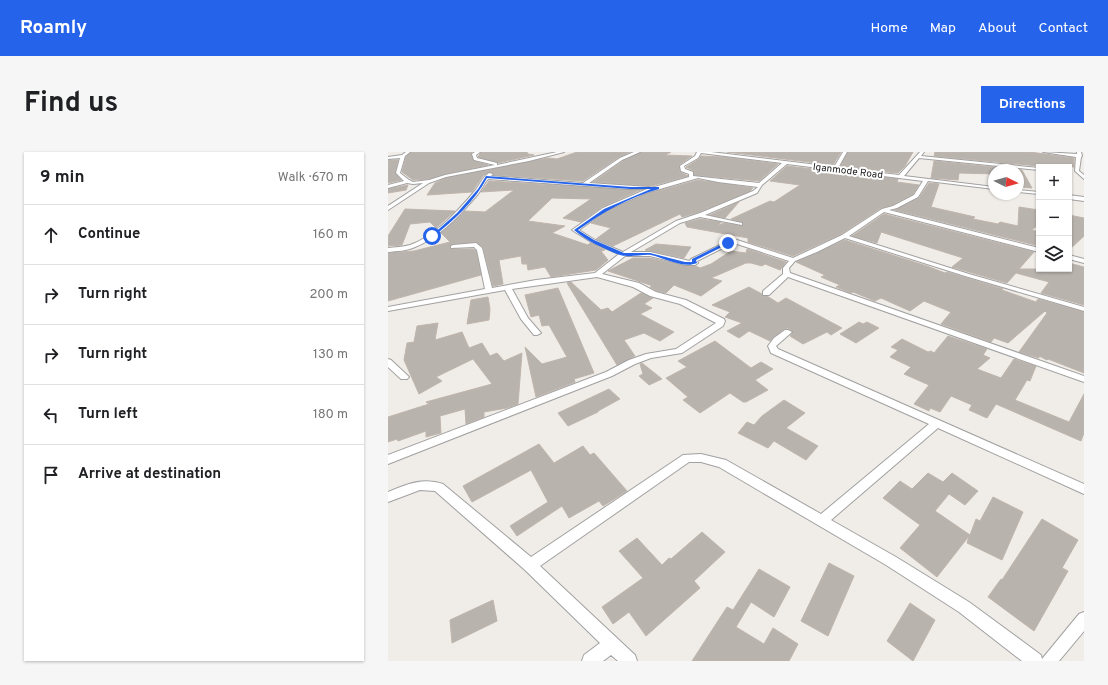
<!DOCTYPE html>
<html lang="en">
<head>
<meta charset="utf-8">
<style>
  body { margin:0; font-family:Overpass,sans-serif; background:#f6f6f6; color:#202124 }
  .controls { position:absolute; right:12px; top:12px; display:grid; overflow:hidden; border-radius:0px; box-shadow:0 1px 3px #0004 }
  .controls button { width:36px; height:36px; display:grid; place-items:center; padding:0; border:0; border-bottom:1px solid #e0e0e0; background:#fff; color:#202124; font:20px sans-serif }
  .compass { position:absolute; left:600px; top:12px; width:36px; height:36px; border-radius:50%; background:#fff; box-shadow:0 1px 3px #0004; rotate:95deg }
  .stop { position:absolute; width:12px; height:12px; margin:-9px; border:3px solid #2563eb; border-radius:50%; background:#fff }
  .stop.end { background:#2563eb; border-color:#fff; box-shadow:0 1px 4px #0008 }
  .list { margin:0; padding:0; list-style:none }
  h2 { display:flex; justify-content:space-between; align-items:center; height:52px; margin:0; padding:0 16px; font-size:17px }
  h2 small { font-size:13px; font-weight:400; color:#757577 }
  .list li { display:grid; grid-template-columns:26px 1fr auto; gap:12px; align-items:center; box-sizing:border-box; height:60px; padding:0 16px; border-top:1px solid #e0e0e0 }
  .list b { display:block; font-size:15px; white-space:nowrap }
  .list em { font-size:13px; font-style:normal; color:#757577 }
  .icon { flex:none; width:22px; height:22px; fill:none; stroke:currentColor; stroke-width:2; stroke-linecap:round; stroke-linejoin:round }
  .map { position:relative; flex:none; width:696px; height:509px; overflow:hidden; border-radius:0px }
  header { display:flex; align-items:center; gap:24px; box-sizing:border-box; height:56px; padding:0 20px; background:#2563eb; color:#fff }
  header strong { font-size:19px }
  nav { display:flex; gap:22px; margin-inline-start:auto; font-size:14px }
  .intro { display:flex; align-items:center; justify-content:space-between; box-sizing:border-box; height:96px; padding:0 24px }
  h1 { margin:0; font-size:28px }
  .button { padding:10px 18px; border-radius:0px; background:#2563eb; color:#fff; font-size:14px; font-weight:700 }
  main { display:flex; gap:24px; padding:0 24px }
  aside { flex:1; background:#fff; border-radius:0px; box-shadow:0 1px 3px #0004 }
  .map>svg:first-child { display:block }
  .building { fill:#b9b3ae; stroke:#c0b5ac }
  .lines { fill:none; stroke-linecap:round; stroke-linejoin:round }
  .minor-casing { stroke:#a1a1a1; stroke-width:2 }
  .minor { fill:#fff; fill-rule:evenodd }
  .route { fill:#2563eb }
  .labels { text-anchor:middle; stroke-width:4; stroke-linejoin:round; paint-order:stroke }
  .far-street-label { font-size:10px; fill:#202020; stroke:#fff }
</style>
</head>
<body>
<header>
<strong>Roamly</strong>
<nav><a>Home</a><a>Map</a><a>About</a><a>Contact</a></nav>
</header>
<div class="intro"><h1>Find us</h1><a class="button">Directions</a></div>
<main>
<aside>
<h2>9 min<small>Walk · 670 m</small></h2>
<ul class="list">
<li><svg class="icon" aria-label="ahead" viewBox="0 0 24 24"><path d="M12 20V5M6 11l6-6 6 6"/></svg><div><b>Continue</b></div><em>160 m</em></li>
<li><svg class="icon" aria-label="right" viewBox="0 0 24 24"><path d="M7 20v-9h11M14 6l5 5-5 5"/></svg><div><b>Turn right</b></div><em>200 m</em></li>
<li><svg class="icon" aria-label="right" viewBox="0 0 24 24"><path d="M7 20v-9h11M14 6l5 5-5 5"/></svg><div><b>Turn right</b></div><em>130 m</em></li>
<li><svg class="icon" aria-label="left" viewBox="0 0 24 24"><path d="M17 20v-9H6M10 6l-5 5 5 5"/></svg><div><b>Turn left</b></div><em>180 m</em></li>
<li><svg class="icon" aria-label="arrive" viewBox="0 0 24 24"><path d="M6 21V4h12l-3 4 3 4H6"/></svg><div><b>Arrive at destination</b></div></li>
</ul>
</aside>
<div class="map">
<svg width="696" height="509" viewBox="0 0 696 509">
  <rect width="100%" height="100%" fill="#f0ede8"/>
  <g class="building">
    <polygon points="23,0 84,0 83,2 86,9 100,13 57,22 41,27 25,28 14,20 18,5"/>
    <polygon points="93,0 139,0 140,2 146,3 110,11 90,5"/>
    <polygon points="189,0 242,0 231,5 195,29 106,23 105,21 101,20 95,24 84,40 39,43 47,31 58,26 160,6 169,7"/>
    <polygon points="253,0 283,0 277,3 304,4 291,13 292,20 300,24 263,34 205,30 235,9"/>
    <polygon points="339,0 453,0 445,13"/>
    <polygon points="460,0 525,0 517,14 510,21 452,15"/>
    <polygon points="547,0 642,0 686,6 686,15 651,12 650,14 546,4"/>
    <polygon points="313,4 336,5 390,12 371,29 306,23 306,19 298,15 311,7"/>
    <polygon points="0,8 10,8 7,21 13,28 0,31"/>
    <polygon points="546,9 634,18 644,36 630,35 630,18 606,18 606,22 571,21 570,28 543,26"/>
    <polygon points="399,14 510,27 509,30 531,33 525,42 504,53 493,56 453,82 405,104 360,90 360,86 299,75 297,71 312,67 333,70 330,74 335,71 355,74 354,70 343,67 382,49 386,50 412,33 382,29"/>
    <polygon points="310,28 365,36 362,39 311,60 294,65 292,62 225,94 208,87 223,76 203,71 220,59 259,42"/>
    <polygon points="101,29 252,38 214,55 193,70 175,66 203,47 164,46 140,69 177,74 164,81 200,93 202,91 217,98 213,99 220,108 208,118 163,125 157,115 140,118 139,112 134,112 133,104 111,108 115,132 105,134 95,95 88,90 65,92 62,94 62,97 85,97 88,99 93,123 0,149 0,101 26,99 62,90 53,81 77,59 97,60 126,38 93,40"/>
    <polygon points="541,31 551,32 543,55 587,65 585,67 610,72 612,70 630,74 631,55 651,58 651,72 644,78 651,80 651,94 507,58 531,46"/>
    <polygon points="20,33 18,38 0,41 0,37"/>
    <polygon points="351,50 337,66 322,63"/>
    <polygon points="17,57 67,59 48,76 42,70 22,72 14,93 0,94 0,84"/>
    <polygon points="496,62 646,100 631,117 681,117 681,111 696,115 696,153 653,141 661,130 628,121 619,131 564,115 575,106 493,80 489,91 464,84"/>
    <polygon points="681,63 696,66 696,84 681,98"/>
    <polygon points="457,88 539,114 557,121 559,120 615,137 614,138 648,150 650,147 696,160 696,221 660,207 659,208 651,204 651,206 631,200 659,161 657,159 620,191 606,186 603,190 553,172 563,160 536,149 522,159 493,146 487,149 465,140 463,141 448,135 452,133 433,125 437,123 408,110"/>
    <polygon points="268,92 303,95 296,106 257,98"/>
    <polygon points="359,97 398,110 392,118 377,112 374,114 363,111 358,111 323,126 334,129 313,144 286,133 278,141 269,139 262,135 265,134 220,119 245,106 262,106 297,114 308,114 312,116 323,112 343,99 358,101"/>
    <polygon points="183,130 213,158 220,156 224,160 253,141 265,146 256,152 264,156 252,162 286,180 272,189 256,181 236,188 247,204 229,213 179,131"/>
    <polygon points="361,135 374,142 374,144 379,144 390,151 398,146 454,176 443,183 439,180 415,192 402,184 405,180 400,176 396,177 382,189 361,179 351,186 339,179 354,171 337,165 342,160 324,153"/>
    <polygon points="170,136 206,221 186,227 187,230 148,245 137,195 154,212 179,205 161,173 154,174 151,163 143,165 137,143"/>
    <polygon points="100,145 102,157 101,168 79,172 83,148"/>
    <polygon points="471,170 475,172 479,170 491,176 468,191 452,182"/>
    <polygon points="50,171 47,188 74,180 81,196 94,191 102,204 109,201 116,209 134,201 130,252 119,256 96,260 96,265 78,272 77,257 52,264 53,281 38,285 38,279 10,289 9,287 0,290 0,265 41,252 38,250 104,232 85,207 48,225 54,229 31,242 16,208 19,191 26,190 29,174"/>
    <polygon points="560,184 599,197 595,203 602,206 589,217 613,226 626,207 648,214 642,229 639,228 627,248 681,270 696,242 696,281 693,289 608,252 599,266 581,258 584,253 563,244 552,260 542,256 541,259 526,252 541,233 516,222 523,215 502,205 510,198 503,195 514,187 540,200 543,199 546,201"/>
    <polygon points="327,189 363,216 373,210 385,217 367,228 380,238 358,250 355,250 342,241 312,261 295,248 300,245 278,226 299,215 290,209"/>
    <polygon points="254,211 274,227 261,233 251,224 255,222 252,212"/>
    <polygon points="221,237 232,247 210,259 210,260 180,274 170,261"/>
    <polygon points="396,248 417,261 398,276 430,294 418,308 386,289 380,296 350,281 359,270 366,273 374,264"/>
    <polygon points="151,292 166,311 195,294 202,303 206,301 239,339 215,354 211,349 181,366 174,354 129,384 122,374 160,350 143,318 84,350 75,334"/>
    <polygon points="540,321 555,330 564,321 590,339 577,353 561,342 547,359 582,383 588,367 592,369 605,345 635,360 614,408 579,391 581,384 549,425 512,396 532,373 495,346 512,329 524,337"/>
    <polygon points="654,367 690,388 674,416 680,419 646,479 600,445 613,427 614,428"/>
    <polygon points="314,380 337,400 306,429 312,436 258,484 241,460 225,472 214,455 255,426 231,399 249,386 274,413 281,406 283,407"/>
    <polygon points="441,411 466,424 440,484 413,469"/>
    <polygon points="371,417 402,435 386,465 363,450 348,475 376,492 385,476 410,492 401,509 304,509 339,455 345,458"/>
    <polygon points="105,448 109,469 64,491 62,468"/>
    <polygon points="522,451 547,468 525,509 499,489"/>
  </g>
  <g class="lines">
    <g class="minor-casing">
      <g id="minor">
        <polygon points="18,0 22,0 17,4 12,21 21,28 25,30 41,28 57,23 107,13 86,8 84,2 87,0 92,0 88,3 89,6 109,11 109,13 169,0 176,0 141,9 58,25 41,31 0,58 0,54 35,31 25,32 19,31 0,36 0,33 16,29 8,21 12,6 0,7 0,5 14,3"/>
        <path d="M 246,0 L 252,0 L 234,8 L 201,31 L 261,35 L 263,36 L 301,25 L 301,22 L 293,19 L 292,14 L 307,4 L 309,0 L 323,0 L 446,15 L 455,0 L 459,0 L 450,16 L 511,23 L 532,0 L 536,0 L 533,4 L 651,16 L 651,18 L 531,6 L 516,24 L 606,35 L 606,37 L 540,29 L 530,45 L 509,56 L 501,58 L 651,96 L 651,100 L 496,60 L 461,84 L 581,122 L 696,155 L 696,159 L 577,124 L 457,86 L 429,100 L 407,109 L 401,116 L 402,121 L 696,224 L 696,230 L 400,125 L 381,143 L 375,143 L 375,139 L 395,122 L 395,116 L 401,109 L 349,92 L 341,93 L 309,109 L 310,111 L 307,113 L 297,113 L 262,104 L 237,104 L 214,122 L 251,131 L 268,140 L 298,148 L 336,167 L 337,169 L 335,174 L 294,201 L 263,206 L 247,212 L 224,224 L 0,312 L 0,303 L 218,220 L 241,208 L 258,202 L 288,197 L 328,171 L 292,152 L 262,144 L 245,135 L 209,125 L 124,137 L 140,166 L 153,181 L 149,183 L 146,183 L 133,167 L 117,138 L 0,159 L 0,155 L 97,137 L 89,98 L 86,95 L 63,96 L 63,94 L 65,93 L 88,91 L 94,96 L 104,136 L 148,128 L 207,121 L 231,102 L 203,90 L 184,78 L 215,56 L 259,37 L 241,37 L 100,27 C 96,31 94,37 90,42 C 73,62 52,85 27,95 C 19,99 9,99 0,100 L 0,96 C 7,95 15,95 22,93 C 47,84 69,60 86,40 C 92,33 94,26 101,21 L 105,22 L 103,24 L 195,31 L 232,6 ZM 313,1 L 394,11 L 371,31 L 305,24 L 305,20 L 297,17 L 296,14 L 310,6 ZM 399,12 L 535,29 L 526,43 L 505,54 L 494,57 L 454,83 L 405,106 L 349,88 L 338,90 L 303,107 L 302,109 L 262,100 L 243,100 L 292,71 L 312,65 L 354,73 L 354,71 L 317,63 L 369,41 L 374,33 ZM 310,26 L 330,30 L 370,35 L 365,39 L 312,61 L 288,69 L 235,100 L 207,88 L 191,78 L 219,58 L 258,41 Z"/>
        <polygon points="655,0 689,2 689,0 693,0 694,4 693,5 691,19 696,23 696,27 687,19 688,5"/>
        <polygon points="630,38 651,40 651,42 630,40"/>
        <polygon points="681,43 696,45 696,49 681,47"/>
        <polygon points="681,103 696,107 696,111 681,107"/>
        <path d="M 397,178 L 400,178 L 404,180 L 388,194 L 390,197 L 696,332 L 696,342 L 550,276 L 443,368 L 508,405 L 581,450 L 653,503 L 654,507 L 691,462 L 696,460 L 696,479 L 671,509 L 634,509 L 571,460 L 498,413 L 331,315 L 313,310 L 301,310 L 152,414 L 247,503 L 249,509 L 230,509 L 223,503 L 215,509 L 194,509 L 196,503 L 212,491 L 137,418 L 47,339 L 32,338 L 0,350 L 0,340 C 19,332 35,325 55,332 L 143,405 L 295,303 L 313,302 L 338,308 L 433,362 L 541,272 L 383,201 L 380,194 L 386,186 Z"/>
        <polygon points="0,207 3,208 19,223 21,225 19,227 13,227 0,215"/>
      </g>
    </g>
    <use href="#minor" class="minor"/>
  </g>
  <path class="route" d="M 98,24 L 242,35 L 271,35 L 271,37 C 240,46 217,59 190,78 L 206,88 L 236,101 L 262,101 L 297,110 L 304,110 L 304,107 L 338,90 L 342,91 L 308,108 L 309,111 C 296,117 276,106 263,103 C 254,102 242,106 232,103 C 216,97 199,89 186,78 L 216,57 L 263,37 L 242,37 L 99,26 C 86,50 66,68 45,85 L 43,85 L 43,84 L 69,61 L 90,37 Z"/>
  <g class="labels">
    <g class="far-street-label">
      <text transform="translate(460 18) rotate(7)" y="4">Iganmode Road</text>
    </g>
  </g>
</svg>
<div class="controls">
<button>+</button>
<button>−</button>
<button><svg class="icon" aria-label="layers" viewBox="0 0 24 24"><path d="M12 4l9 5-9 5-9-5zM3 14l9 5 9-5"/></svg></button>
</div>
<svg class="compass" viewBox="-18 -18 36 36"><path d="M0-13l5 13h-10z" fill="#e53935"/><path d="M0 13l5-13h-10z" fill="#757577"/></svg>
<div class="stop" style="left:44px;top:84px"></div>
<div class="stop end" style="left:340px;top:91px"></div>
</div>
</main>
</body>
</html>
